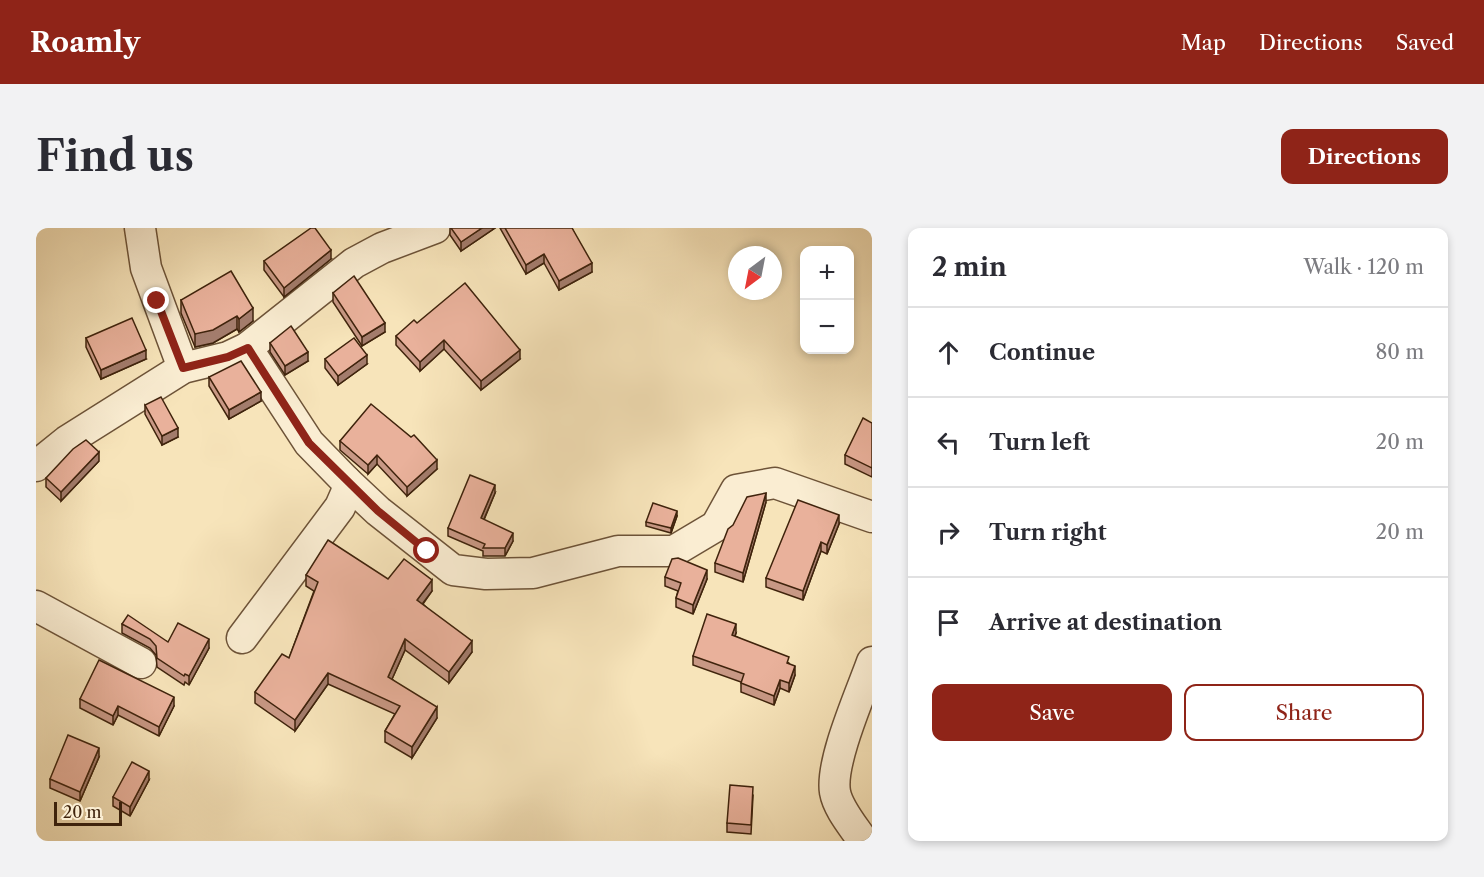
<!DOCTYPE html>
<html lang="en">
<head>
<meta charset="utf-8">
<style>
  body { margin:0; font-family:"Libre Caslon Text",serif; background:#f2f2f3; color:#2b2b33 }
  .controls { position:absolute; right:18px; top:18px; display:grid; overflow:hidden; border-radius:12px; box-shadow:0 3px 9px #0003 }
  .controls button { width:54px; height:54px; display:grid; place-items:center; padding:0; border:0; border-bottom:2px solid #e1e1e2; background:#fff; color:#2b2b33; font:30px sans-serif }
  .compass { position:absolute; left:692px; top:18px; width:54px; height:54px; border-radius:50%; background:#fff; box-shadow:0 3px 9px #0003; rotate:212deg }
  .scale { position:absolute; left:18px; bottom:15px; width:68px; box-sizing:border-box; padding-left:6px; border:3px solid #3f230c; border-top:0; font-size:16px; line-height:21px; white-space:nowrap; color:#3f230c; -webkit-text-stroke:4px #faedd2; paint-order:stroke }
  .stop { position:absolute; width:18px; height:18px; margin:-14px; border:4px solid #8f2418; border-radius:50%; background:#fff }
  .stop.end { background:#8f2418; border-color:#fff; box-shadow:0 2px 6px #0008 }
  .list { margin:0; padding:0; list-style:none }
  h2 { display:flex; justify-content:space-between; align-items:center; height:78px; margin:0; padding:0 24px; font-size:26px }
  h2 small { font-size:20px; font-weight:400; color:#7c7c81 }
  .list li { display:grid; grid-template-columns:39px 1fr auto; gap:18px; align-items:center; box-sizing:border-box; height:90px; padding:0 24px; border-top:2px solid #e1e1e2 }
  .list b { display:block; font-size:22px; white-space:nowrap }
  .list em { font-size:20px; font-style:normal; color:#7c7c81 }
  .actions { display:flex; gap:12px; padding:18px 24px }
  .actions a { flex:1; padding:14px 0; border:2px solid #8f2418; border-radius:12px; text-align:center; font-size:21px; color:#8f2418 }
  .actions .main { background:#8f2418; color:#fff }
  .icon { flex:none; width:33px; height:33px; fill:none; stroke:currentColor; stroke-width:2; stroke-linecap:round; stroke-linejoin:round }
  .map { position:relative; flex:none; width:836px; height:613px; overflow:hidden; border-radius:12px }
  header { display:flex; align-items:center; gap:36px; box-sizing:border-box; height:84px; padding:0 30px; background:#8f2418; color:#fff }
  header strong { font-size:28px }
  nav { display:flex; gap:33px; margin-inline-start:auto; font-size:21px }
  .intro { display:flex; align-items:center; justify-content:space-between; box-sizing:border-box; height:144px; padding:0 36px }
  h1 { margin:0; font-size:42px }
  .button { padding:15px 27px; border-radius:12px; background:#8f2418; color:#fff; font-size:21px; font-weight:700 }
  main { display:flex; gap:36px; padding:0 36px }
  aside { flex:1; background:#fff; border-radius:12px; box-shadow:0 3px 9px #0003 }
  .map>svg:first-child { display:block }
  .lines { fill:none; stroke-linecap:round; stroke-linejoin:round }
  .minor-casing { stroke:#6d5338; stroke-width:33 }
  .minor { stroke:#faedd2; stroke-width:30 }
  .wall { fill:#c89885; stroke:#3f230c; stroke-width:1.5 }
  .shaded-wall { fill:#a37c6c; stroke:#3f230c; stroke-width:1.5 }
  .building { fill:#e9b19b; stroke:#3f230c; stroke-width:1.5 }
  .route { stroke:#8f2418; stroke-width:8 }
</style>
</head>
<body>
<header>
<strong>Roamly</strong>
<nav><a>Map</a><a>Directions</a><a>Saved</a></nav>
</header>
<div class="intro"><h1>Find us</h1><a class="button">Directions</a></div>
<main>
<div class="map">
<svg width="836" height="613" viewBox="0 0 836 613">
  <rect width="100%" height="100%" fill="#f7e4ba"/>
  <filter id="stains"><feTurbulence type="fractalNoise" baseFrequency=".00333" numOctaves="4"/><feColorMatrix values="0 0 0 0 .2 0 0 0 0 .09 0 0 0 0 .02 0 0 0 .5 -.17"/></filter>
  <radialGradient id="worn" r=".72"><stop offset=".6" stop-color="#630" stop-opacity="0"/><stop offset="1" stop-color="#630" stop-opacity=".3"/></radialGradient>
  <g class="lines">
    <g class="minor-casing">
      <g id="minor">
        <polyline points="104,0 110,40 147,140"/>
        <polyline points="0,238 31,213 147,140 192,129 211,120 318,35 346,20 399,0"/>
        <polyline points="310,253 342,283 417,342 450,346 497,345 582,323 638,323 680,298 700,262 739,255 836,289"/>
        <polyline points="0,378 105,435"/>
        <polyline points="206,410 304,279 311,263 310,253 273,215 211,120"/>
        <path d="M 827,613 C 818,599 802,581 799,564 C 794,534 825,465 836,434"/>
      </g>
    </g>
    <use href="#minor" class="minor"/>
  </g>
  <g class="wall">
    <polygon points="414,0 459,0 425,23 414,7"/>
    <polygon points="464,0 536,0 556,44 523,62 508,35 490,46"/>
    <polygon points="295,31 248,69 228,42 228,33"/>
    <polygon points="297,65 349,104 326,118 297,74"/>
    <polygon points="145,72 217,93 203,104 201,101 177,115 159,119 145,85"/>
    <polygon points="381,95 484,131 445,162 408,121 384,143 360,117 360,108"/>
    <polygon points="50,110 110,131 65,151 50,119"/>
    <polygon points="234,115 272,133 249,147 234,124"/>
    <polygon points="289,131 331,136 302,157 289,140"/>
    <polygon points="173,149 225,173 193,191 173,158"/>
    <polygon points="109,177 142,209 126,217 109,186"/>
    <polygon points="836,195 836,249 809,236 809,227"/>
    <polygon points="304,213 401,241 371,268 341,236 332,246 304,222"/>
    <polygon points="63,233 25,273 10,259 10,250"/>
    <polygon points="459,265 448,292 477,313 469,328 447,328 447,323 412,308 412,300"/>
    <polygon points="730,274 707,354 679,344 679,335"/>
    <polygon points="641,288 635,305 610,298 610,294"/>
    <polygon points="803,296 791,326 785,323 767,372 730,359 730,350"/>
    <polygon points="270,347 352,351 396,363 387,376 436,424 413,455 369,422 356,451 401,490 376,530 349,514 349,503 359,486 292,456 259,503 219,475 219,464 253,430 278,363 270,358"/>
    <polygon points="629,349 671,351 657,386 640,379 640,370 642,363 629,358"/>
    <polygon points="86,396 132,414 173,420 153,457 149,454 148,457 121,439 120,427 114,420 86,405"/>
    <polygon points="700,405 699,408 753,435 759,447 753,464 744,460 738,477 705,464 705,454 657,437 657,428"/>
    <polygon points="44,471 138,478 123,508 82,487 77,497 44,480"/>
    <polygon points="63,529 44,573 14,560 14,551"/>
    <polygon points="113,552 94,588 77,578 77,569"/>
    <polygon points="717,568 715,606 691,604 691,595"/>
  </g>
  <g class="shaded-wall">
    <polygon points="446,0 459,0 425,23 425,14"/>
    <polygon points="295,22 295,31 248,69 248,60"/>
    <polygon points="508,26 508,35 490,46 490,37"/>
    <polygon points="556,35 556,44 523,62 523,53"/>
    <polygon points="217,80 217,93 203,104 203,91"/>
    <polygon points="201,88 201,101 177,115 159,119 159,106"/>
    <polygon points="349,95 349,104 326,118 326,109"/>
    <polygon points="408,112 408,121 384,143 384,134"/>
    <polygon points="110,122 110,131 65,151 65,142"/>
    <polygon points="484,122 484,131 445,162 445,153"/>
    <polygon points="272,124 272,133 249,147 249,138"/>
    <polygon points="331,127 331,136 302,157 302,148"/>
    <polygon points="225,164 225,173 193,191 193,182"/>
    <polygon points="142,200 142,209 126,217 126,208"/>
    <polygon points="63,224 63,233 25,273 25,264"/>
    <polygon points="341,227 341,236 332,246 332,237"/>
    <polygon points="401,232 401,241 371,268 371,259"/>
    <polygon points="459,257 459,265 445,298 445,290"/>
    <polygon points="730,265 730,274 707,354 707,345"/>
    <polygon points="641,283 641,288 635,305 635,300"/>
    <polygon points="803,287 803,296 791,326 791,317"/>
    <polygon points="477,305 477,313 469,328 469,320"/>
    <polygon points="785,314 785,323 767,372 767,363"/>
    <polygon points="671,342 671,351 657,386 657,377"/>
    <polygon points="396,352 396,363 381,383 381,372"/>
    <polygon points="700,396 700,405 696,416 696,407"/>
    <polygon points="173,411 173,420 153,457 153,448"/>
    <polygon points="369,411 369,422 352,460 352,449"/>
    <polygon points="436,413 436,424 413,455 413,444"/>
    <polygon points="759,438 759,447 753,464 753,455"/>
    <polygon points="292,445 292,456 259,503 259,492"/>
    <polygon points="744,452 744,460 738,477 738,468"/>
    <polygon points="138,469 138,478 123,508 123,499"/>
    <polygon points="82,478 82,487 77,497 77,488"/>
    <polygon points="401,479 401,490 376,530 376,519"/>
    <polygon points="63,520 63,529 44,573 44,564"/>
    <polygon points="113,543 113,552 94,588 94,579"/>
  </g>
  <g class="building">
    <polygon points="275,0 279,0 295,22 248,60 228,33"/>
    <polygon points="415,0 446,0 425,14"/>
    <polygon points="469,0 536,0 556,35 523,53 508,26 490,37"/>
    <polygon points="195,43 217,80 203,91 201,88 177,102 159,106 145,72"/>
    <polygon points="318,48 349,95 326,109 297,65"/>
    <polygon points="429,55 484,122 445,153 408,112 384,134 360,108 378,92 381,95"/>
    <polygon points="96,90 110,122 65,142 50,110"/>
    <polygon points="255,98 272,124 249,138 234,115"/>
    <polygon points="318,110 331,127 302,148 289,131"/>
    <polygon points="205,133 225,164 193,182 173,149"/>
    <polygon points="125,169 142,200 126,208 109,177"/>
    <polygon points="335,176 375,209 378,207 401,232 371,259 341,227 332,237 304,213"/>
    <polygon points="827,190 836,195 836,240 809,227"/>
    <polygon points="50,212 63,224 25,264 10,250 37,221"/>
    <polygon points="434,247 459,257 445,290 477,305 469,320 447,320 449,316 412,300"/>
    <polygon points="730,265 707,345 679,335 692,301 697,297 711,269"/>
    <polygon points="762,272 803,287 791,317 785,314 767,363 730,350"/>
    <polygon points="617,275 641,283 635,300 610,294"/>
    <polygon points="292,312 352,351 368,331 396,352 381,372 436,413 413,444 369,411 352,449 401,479 376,519 349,503 364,478 292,445 259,492 219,464 246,426 253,430 282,354 270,347"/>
    <polygon points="642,330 671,342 657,377 640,370 645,355 629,349 636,331"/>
    <polygon points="671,386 700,396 696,407 753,429 751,435 759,438 753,455 744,452 738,468 705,455 708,446 657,428"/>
    <polygon points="92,387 132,414 142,395 173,411 153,448 149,446 148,448 121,430 120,418 114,411 86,396"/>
    <polygon points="63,432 138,469 123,499 82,478 77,488 44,471"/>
    <polygon points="32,507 63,520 44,564 14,551"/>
    <polygon points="96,534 113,543 94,579 77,569"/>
    <polygon points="694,557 717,559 715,597 691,595"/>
  </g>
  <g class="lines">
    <polyline class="route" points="121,73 147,140 192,129 212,120 273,215 342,283 391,323"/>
  </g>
  <rect width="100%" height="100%" filter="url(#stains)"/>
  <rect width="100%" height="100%" fill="url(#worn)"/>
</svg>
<div class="controls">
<button>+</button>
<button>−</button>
</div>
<svg class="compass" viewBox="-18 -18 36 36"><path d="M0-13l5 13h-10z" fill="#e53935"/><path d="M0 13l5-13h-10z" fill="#7c7c81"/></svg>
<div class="scale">20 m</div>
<div class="stop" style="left:391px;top:323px"></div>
<div class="stop end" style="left:121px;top:73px"></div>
</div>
<aside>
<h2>2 min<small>Walk · 120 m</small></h2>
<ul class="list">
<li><svg class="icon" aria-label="ahead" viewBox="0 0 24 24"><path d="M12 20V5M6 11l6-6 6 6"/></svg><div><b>Continue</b></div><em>80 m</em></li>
<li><svg class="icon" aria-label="left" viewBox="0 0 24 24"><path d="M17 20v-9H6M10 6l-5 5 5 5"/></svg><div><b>Turn left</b></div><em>20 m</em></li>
<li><svg class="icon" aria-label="right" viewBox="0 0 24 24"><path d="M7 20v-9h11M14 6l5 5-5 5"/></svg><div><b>Turn right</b></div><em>20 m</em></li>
<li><svg class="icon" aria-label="arrive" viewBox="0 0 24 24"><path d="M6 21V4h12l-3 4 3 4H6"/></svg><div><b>Arrive at destination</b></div></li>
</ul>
<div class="actions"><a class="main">Save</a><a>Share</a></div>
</aside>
</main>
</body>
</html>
